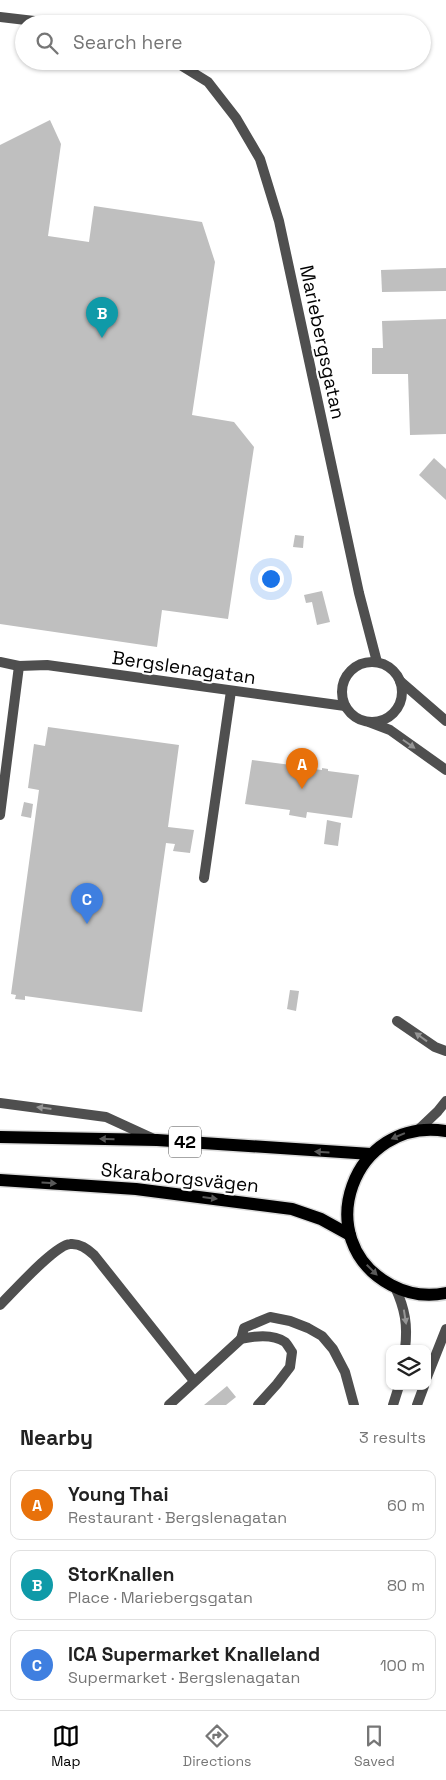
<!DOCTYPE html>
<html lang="en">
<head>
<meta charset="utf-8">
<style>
  body { margin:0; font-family:"Space Grotesk",sans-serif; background:#f2f2f2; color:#222 }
  .controls { position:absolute; right:15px; bottom:15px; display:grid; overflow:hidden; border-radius:10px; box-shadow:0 1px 4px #0004 }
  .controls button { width:45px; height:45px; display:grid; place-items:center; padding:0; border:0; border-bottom:1px solid #e0e0e0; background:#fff; color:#222; font:25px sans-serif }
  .you { position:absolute; left:270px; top:578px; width:18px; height:18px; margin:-12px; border:4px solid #fff; border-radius:50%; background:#1a73e8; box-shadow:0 0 0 8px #1a73e833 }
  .badge { display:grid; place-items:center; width:32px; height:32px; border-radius:50%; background:#000; color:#fff; font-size:16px; font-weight:700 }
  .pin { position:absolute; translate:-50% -41px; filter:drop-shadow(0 1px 2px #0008) }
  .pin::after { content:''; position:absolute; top:26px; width:18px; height:15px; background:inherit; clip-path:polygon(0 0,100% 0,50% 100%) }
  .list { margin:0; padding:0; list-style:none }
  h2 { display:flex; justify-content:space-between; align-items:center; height:65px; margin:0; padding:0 20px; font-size:21px }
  h2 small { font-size:16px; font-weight:400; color:#767676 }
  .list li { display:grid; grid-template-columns:32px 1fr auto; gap:15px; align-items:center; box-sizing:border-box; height:70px; margin:0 10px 10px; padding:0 10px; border:1px solid #e0e0e0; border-radius:10px }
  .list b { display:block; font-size:19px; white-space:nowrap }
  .list p { margin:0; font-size:16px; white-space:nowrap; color:#767676 }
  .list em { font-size:16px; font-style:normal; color:#767676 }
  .icon { flex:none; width:28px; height:28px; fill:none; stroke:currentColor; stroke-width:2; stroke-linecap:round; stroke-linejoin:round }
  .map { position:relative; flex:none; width:446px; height:1405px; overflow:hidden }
  .search { position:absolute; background:#fff; box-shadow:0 1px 4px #0004; left:15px; right:15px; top:15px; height:55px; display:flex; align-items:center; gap:12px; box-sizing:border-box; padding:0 18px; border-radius:28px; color:#767676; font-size:19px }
  .sheet { height:305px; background:#fff }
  nav { display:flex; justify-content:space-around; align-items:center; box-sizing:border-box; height:70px; border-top:1px solid #e0e0e0; background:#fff; font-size:14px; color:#767676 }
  nav a { display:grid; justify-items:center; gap:2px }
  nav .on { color:#000 }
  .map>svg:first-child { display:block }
  .building { fill:#bfbfbf }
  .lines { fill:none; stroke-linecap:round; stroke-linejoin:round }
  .primary-casing { stroke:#dbdbdb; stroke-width:15 }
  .service { stroke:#4f4f4f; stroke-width:10 }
  .minor { stroke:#4f4f4f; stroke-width:10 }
  .tertiary { stroke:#4f4f4f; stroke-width:10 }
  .primary { stroke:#000; stroke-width:12 }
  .oneway { fill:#959595 }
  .oneway2 { fill:#595959 }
  .labels { text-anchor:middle; stroke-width:4.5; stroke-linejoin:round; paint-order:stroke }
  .shield { fill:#fff; stroke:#4c4c4c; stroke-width:1 }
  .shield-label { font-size:18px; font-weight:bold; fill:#000 }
  .street-label { font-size:19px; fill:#000; stroke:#fff }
</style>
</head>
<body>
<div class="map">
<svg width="446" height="1405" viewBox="0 0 446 1405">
  <rect width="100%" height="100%" fill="#fff"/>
  <g class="building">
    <polygon points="50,120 61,144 48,236 89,242 94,206 202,222 215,262 192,415 234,422 254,447 228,619 162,610 157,647 0,624 0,145"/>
    <polygon points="446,268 446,291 382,292 381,270"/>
    <polygon points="446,319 446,434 410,435 408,374 372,374 372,348 383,348 382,321"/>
    <polygon points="434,458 446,469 446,500 419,475"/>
    <polygon points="295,535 304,536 303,548 293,547"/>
    <polygon points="322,591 330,622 317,625 312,602 306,603 304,595"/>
    <polygon points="48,727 179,745 168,827 194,830 190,853 173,851 175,844 166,843 142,1012 25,996 25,1000 15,999 16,995 11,994 39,790 28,788 34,744 45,746"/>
    <polygon points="252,760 299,766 299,765 305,766 305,768 322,770 322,768 328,769 328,771 359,775 352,818 307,812 306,818 289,815 290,810 245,804"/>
    <polygon points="24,802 33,804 31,818 21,816"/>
    <polygon points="327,820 341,823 338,846 324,844"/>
    <polygon points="290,990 299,991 296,1011 287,1009"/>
    <polygon points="227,1386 236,1397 226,1405 204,1405"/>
  </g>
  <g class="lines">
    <g class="primary-casing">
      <g id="primary">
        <path d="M 446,1131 C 353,1116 308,1240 391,1285 C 408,1294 427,1297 446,1293"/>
        <polyline points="0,1137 157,1140 371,1154"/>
        <polyline points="0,1180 136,1189 292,1209 321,1219 350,1235"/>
      </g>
    </g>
    <g class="service">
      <polyline points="0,662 19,666 0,815"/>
      <polyline points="204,878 231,691"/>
      <polyline points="397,1021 435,1047 446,1051"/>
      <path d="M 0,1305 C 13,1292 55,1245 70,1244 C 80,1243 87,1249 94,1255 L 194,1381"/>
      <polyline points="241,1339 244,1328 270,1317 290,1321 308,1328 322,1336 333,1349 345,1372 354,1405"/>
      <path d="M 169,1405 L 241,1339 C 254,1336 272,1333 285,1342 C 287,1344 290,1349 292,1352 L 290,1367 L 277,1384 L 258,1405"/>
    </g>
    <g class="minor">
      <polyline points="19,666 47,665 345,706"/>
      <polyline points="0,1103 106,1117 154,1139"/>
    </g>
    <g class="tertiary">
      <polyline points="0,17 60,24"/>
      <polyline points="174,61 208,82 236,118 260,159 279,221 359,593 377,662"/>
      <circle cx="372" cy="692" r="30"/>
      <polyline points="400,681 446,721"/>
      <polyline points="369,722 390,730 446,770"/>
      <polyline points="418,1130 438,1111 446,1101"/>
      <path d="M 395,1287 C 405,1309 408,1325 405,1349"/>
      <polyline points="427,1377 446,1329"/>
      <polyline points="393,1405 399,1386"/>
      <polyline points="417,1405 424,1386"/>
    </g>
    <use href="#primary" class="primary"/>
  </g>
  <defs><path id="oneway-solid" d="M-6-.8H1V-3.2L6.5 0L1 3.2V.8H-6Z" transform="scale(1.25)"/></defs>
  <g class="oneway">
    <use href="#oneway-solid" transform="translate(409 744) rotate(35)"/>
    <use href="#oneway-solid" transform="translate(421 1037) rotate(-144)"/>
    <use href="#oneway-solid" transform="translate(44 1108) rotate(-173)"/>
    <use href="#oneway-solid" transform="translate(405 1317) rotate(81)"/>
  </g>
  <g class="oneway2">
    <use href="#oneway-solid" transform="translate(398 1136) rotate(157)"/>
    <use href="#oneway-solid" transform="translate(107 1139) rotate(-179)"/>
    <use href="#oneway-solid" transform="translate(322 1152) rotate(-177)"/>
    <use href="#oneway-solid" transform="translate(49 1183) rotate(4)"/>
    <use href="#oneway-solid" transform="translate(210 1198) rotate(7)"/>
    <use href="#oneway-solid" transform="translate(372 1270) rotate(45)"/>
  </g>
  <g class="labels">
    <rect class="shield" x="169" y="1126.5" width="32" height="31" rx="4"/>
    <g class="shield-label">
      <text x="185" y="1148">42</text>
    </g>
    <g class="street-label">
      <text transform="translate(323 342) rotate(78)" y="7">Mariebergsgatan</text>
      <text transform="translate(184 667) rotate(8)" y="7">Bergslenagatan</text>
      <text transform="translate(180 1177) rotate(6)" y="7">Skaraborgsvägen</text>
    </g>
  </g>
</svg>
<div class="controls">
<button><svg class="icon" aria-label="layers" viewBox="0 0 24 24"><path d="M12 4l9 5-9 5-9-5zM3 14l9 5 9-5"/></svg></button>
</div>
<div class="you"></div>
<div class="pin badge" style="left:302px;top:789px;background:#e8710a">A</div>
<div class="pin badge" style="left:102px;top:338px;background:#0f9aa8">B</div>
<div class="pin badge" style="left:87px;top:924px;background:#3f7fe0">C</div>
<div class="search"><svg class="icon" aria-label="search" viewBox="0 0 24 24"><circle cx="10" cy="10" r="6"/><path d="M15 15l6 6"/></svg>Search here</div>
</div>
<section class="sheet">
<h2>Nearby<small>3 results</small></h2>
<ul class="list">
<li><span class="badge" style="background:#e8710a">A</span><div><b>Young Thai</b><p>Restaurant · Bergslenagatan</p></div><em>60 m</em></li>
<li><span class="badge" style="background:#0f9aa8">B</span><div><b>StorKnallen</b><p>Place · Mariebergsgatan</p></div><em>80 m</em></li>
<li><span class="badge" style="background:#3f7fe0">C</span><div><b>ICA Supermarket Knalleland</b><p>Supermarket · Bergslenagatan</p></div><em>100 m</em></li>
</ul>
</section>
<nav>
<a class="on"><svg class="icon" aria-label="map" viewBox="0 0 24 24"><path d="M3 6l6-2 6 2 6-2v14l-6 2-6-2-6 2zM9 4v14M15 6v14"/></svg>Map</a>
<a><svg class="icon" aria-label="directions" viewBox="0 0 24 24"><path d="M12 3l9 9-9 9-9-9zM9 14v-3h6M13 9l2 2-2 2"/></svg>Directions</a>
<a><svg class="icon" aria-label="saved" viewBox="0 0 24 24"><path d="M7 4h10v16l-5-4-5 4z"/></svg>Saved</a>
</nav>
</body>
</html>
